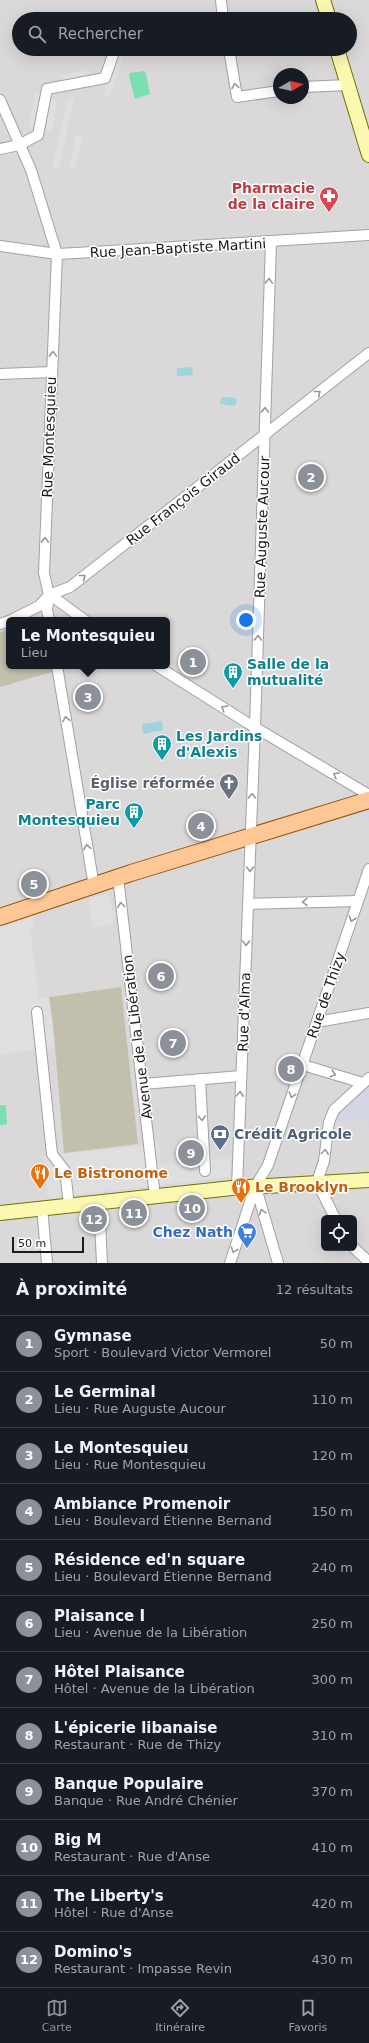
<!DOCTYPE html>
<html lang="fr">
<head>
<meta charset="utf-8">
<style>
  body { margin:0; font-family:"DejaVu Sans",sans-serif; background:#20242c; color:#f1f3f6 }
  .controls { position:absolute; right:12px; bottom:12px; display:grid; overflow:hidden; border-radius:6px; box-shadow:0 4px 16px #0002 }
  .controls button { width:36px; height:36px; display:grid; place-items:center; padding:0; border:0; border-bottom:1px solid #363941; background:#171b24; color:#f1f3f6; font:20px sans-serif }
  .compass { position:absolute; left:273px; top:68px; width:36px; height:36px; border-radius:50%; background:#171b24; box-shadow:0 4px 16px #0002; rotate:81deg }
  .scale { position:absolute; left:12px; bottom:10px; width:72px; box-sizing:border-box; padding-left:4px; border:2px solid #1b1b1b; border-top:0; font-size:11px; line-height:14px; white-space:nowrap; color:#1b1b1b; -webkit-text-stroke:3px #fff; paint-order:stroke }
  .you { position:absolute; left:246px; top:620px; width:14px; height:14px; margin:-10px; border:3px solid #fff; border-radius:50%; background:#1a73e8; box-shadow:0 0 0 6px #1a73e833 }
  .badge { display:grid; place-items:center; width:26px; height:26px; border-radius:50%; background:#8c9099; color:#fff; font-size:13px; font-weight:700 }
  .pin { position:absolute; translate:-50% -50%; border:2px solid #fff; box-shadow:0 1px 4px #0006 }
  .popup { position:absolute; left:6px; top:617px; width:164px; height:52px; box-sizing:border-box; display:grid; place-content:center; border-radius:6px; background:#171b24; filter:drop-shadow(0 1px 3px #0005); font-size:13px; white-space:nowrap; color:#9ea1a6 }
  .popup b { font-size:15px; color:#f1f3f6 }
  .popup::after { content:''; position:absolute; left:50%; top:100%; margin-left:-8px; border:8px solid transparent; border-top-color:#171b24 }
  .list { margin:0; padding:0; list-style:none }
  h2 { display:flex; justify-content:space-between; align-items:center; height:52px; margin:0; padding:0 16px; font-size:17px }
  h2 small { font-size:13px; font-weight:400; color:#9ea1a6 }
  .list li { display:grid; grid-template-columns:26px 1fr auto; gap:12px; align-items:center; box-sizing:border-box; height:56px; padding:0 16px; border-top:1px solid #363941 }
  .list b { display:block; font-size:15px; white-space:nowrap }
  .list p { margin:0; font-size:13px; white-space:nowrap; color:#9ea1a6 }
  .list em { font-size:13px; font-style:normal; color:#9ea1a6 }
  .icon { flex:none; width:22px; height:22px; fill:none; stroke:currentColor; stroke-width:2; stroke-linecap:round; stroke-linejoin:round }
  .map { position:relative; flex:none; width:369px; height:1263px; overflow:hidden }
  .search { position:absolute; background:#171b24; box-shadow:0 4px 16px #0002; left:12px; right:12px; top:12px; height:44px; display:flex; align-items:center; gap:10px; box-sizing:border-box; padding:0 14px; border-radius:22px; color:#9ea1a6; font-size:15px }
  .sheet { height:724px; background:#171b24 }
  nav { display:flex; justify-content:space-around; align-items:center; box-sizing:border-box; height:56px; border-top:1px solid #363941; background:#171b24; font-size:11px; color:#9ea1a6 }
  nav a { display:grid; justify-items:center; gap:2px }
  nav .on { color:#8c9099 }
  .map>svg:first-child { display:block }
  .residential { fill:#dad8d8; fill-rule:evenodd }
  .construction { fill:#c2c0ac }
  .pitch { fill:#7be0b0 }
  .parking { fill:#dfdfdf }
  .plaza { fill:#d5d6e3 }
  .water { fill:#9fd4dd }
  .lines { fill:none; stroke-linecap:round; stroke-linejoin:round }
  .street-casing { stroke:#a2a2a2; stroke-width:12 }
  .secondary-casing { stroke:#717302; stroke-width:16 }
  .primary-casing { stroke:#935500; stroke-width:18 }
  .street { stroke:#fff; stroke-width:10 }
  .secondary { stroke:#fbf8b1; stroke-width:14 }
  .primary { stroke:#fec795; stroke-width:16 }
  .oneway { stroke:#989898 }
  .labels { text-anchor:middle; stroke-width:3; stroke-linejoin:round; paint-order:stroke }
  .health-label { font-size:14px; font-weight:bold; fill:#be3a42; stroke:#fff; text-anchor:end }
  .street-label { font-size:14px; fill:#1b1b1b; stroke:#fff }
  .culture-label { font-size:14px; font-weight:bold; fill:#0d838f; stroke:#fff; text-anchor:start }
  .worship-label { font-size:14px; font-weight:bold; fill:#5b616d; stroke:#fff; text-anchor:end }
  .service-label { font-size:14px; font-weight:bold; fill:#4e5e75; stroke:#fff; text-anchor:start }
  .food-label { font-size:14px; font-weight:bold; fill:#c56008; stroke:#fff; text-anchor:start }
  .shop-label { font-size:14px; font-weight:bold; fill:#366cbe; stroke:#fff; text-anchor:end }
</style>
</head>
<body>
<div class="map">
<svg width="369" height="1263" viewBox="0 0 369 1263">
  <rect width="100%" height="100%" fill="#ede8e0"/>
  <path class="residential" d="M 0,0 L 369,0 L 369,1263 L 0,1263 ZM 19,19 L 350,19 L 350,49 L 19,49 ZM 279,74 L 303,74 L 303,98 L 279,98 ZM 9,620 L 167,620 L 167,666 L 9,666 ZM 324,1218 L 354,1218 L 354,1248 L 324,1248 Z"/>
  <g class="construction">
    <polygon points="9,629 9,666 51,666 52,672 0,687 0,632"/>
    <polygon points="121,987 138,1144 64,1153 53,1023 49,997"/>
  </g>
  <g class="pitch">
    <polygon points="143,71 146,73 150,94 135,99 129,76 130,73"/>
    <polygon points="0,1105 6,1105 7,1124 0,1125"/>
  </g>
  <g class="parking">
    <polygon points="119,49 127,49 110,97 104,95"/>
    <polygon points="89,70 90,77 63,82 61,75"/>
    <polygon points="35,92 42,93 36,127 29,126"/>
    <polygon points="68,97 74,98 59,168 52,167"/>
    <polygon points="50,98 57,100 52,131 44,130"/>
    <polygon points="76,135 83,136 75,170 69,168"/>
    <polygon points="106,894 111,897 114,924 93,927 88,899"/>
    <polygon points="33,917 35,925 30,927 39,998 49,997 55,1048 0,1054 0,928"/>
    <polygon points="159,1144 160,1165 230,1158 230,1177 48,1198 43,1156"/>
  </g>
  <g class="plaza">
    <polygon points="369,786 369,820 353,815 343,797 343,789"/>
    <polygon points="369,1081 369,1131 367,1119 333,1122 333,1117"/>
  </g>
  <g class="water">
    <polygon points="192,367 193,375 177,376 177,368"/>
    <polygon points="221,397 235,398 237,402 234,406 220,404"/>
    <polygon points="162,721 163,730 143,734 142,724"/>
  </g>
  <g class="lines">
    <g class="street-casing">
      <g id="street">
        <polyline points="221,0 223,19"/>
        <polyline points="125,19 126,18"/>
        <polyline points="229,49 237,97 279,91"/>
        <polyline points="303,87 347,85"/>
        <polyline points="0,100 31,170 57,254 44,573 49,595 47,610 49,620"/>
        <polyline points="0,149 19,145 38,135 47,89 105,78 115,49"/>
        <polyline points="0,246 57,254 76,253 369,235"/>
        <polyline points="0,374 52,372"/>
        <path d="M 49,595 C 62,602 72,612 85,620"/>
        <polyline points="11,620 39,606 49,595 70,587 369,353"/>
        <polyline points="0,624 9,621"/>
        <polyline points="57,666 94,886"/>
        <polyline points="157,666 246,722 369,795"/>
        <polyline points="118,877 155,1197"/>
        <polyline points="248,904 358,901"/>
        <polyline points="37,1012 52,1154 65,1171 69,1205"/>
        <polyline points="317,1022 369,1013"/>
        <polyline points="303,1065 363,1083"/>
        <polyline points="200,1079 205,1171"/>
        <polyline points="143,1084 241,1076"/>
        <polyline points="237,1188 255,727 271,242"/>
        <polyline points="256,1188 278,1263"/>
        <polyline points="99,1202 102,1263"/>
        <polyline points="42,1208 47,1263"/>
        <polyline points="335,1218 317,1182 324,1161 329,1122 334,1110 369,1078"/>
        <polyline points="354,1248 369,1262"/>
        <polyline points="230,1263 255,1187 268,1165 369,869"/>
      </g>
    </g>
    <g class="secondary-casing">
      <g id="secondary">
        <polyline points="323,0 329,19"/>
        <polyline points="337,49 369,155"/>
        <polyline points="0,1213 232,1188 369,1180"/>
      </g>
    </g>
    <g class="primary-casing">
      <polyline id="primary" points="0,917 131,873 369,800"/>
    </g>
    <use href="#street" class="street"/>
    <use href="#secondary" class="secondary"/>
    <use href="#primary" class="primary"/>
  </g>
  <defs><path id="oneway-chevron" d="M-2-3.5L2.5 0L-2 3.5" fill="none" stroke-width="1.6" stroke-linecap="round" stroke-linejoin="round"/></defs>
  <g class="oneway">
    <use href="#oneway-chevron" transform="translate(235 86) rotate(-101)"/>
    <use href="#oneway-chevron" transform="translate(269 281) rotate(-88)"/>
    <use href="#oneway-chevron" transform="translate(53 354) rotate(-88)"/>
    <use href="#oneway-chevron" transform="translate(318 393) rotate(-38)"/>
    <use href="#oneway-chevron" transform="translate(265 410) rotate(-88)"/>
    <use href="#oneway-chevron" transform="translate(45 540) rotate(-88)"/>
    <use href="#oneway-chevron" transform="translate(83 577) rotate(-38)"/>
    <use href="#oneway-chevron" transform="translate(258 638) rotate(-88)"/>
    <use href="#oneway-chevron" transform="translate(224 708) rotate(-148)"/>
    <use href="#oneway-chevron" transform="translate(66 719) rotate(-100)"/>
    <use href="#oneway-chevron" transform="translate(336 775) rotate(-150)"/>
    <use href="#oneway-chevron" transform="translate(252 796) rotate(-88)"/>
    <use href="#oneway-chevron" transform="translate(87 847) rotate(-100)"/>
    <use href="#oneway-chevron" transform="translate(250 869) rotate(92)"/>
    <use href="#oneway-chevron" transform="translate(305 902) rotate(178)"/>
    <use href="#oneway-chevron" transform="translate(121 905) rotate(-97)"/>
    <use href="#oneway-chevron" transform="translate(352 919) rotate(109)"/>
    <use href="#oneway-chevron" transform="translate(246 943) rotate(92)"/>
    <use href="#oneway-chevron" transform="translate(333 1074) rotate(17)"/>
    <use href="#oneway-chevron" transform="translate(240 1094) rotate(-87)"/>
    <use href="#oneway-chevron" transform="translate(292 1095) rotate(109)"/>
    <use href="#oneway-chevron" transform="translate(202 1118) rotate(87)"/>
    <use href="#oneway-chevron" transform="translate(325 1152) rotate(-83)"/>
    <use href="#oneway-chevron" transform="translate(262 1212) rotate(-107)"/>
    <use href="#oneway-chevron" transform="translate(234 1250) rotate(110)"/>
  </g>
  <defs>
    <g id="pharmacy-pin" transform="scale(1)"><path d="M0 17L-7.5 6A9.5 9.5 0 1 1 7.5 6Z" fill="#e0444e" stroke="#fff"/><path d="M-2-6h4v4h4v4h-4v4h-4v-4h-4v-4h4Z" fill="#fff"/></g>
    <g id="building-pin" transform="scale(1)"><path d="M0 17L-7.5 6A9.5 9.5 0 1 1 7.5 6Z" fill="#0f9aa8" stroke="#fff"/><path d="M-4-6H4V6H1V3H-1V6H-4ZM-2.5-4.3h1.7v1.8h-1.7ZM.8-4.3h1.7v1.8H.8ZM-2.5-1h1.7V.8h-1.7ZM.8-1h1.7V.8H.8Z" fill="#fff"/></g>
    <g id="church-pin" transform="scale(1)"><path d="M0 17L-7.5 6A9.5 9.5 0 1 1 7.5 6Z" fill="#6b7280" stroke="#fff"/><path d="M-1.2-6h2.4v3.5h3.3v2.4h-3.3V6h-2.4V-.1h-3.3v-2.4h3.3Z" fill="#fff"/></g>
    <g id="bank-pin" transform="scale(1)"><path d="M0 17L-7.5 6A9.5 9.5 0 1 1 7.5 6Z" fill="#5c6f8a" stroke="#fff"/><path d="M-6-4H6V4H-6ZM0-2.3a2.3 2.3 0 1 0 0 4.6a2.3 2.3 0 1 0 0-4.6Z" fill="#fff"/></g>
    <g id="restaurant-pin" transform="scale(1)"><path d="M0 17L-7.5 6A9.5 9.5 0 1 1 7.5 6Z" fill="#e8710a" stroke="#fff"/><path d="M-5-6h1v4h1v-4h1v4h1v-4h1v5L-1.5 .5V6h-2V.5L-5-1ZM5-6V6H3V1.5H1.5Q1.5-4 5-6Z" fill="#fff"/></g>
    <g id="supermarket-pin" transform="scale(1)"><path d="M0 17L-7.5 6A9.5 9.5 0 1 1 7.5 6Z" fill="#3f7fe0" stroke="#fff"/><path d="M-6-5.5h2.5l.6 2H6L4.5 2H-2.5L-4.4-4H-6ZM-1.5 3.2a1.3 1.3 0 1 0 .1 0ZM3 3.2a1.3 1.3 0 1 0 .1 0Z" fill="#fff"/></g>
  </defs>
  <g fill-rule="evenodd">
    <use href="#pharmacy-pin" x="329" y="196"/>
    <use href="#building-pin" x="233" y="672"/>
    <use href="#building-pin" x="162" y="744"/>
    <use href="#church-pin" x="229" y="783"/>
    <use href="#building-pin" x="134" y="812"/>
    <use href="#bank-pin" x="220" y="1134"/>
    <use href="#restaurant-pin" x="40" y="1173"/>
    <use href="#restaurant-pin" x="241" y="1187"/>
    <use href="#supermarket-pin" x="247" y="1232"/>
  </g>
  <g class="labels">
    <g class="health-label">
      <text x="315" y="193">Pharmacie<tspan x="315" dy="16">de la claire</tspan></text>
    </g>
    <g class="street-label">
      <text transform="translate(178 248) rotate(-3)" y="5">Rue Jean-Baptiste Martini</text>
      <text transform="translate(49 437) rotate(-88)" y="5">Rue Montesquieu</text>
      <text transform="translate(183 499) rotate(-38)" y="5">Rue François Giraud</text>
      <text transform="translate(262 527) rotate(-88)" y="5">Rue Auguste Aucour</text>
      <text transform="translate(326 995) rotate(-71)" y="5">Rue de Thizy</text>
      <text transform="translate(244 1012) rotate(-88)" y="5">Rue d'Alma</text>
      <text transform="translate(137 1037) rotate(-97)" y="5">Avenue de la Libération</text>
    </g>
    <g class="culture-label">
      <text x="247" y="669">Salle de la<tspan x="247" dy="16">mutualité</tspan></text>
      <text x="176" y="741">Les Jardins<tspan x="176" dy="16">d'Alexis</tspan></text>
      <text x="120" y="809" text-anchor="end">Parc<tspan x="120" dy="16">Montesquieu</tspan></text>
    </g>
    <g class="worship-label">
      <text x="215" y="788">Église réformée</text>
    </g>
    <g class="service-label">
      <text x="234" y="1139">Crédit Agricole</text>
    </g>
    <g class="food-label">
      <text x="54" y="1178">Le Bistronome</text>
      <text x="255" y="1192">Le Brooklyn</text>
    </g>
    <g class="shop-label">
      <text x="233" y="1237">Chez Nath</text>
    </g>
  </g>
</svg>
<div class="controls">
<button><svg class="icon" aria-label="locate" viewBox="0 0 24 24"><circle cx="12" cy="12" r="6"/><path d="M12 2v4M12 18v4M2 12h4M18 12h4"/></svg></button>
</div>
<svg class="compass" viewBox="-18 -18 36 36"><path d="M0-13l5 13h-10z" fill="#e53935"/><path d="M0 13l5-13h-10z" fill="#9ea1a6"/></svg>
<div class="scale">50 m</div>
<div class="you"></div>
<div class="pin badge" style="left:193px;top:662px">1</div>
<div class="pin badge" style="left:311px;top:477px">2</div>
<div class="pin badge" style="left:88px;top:697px">3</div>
<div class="popup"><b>Le Montesquieu</b>Lieu</div>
<div class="pin badge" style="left:201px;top:826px">4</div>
<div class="pin badge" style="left:34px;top:884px">5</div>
<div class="pin badge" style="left:161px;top:976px">6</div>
<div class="pin badge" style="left:173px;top:1043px">7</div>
<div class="pin badge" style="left:291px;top:1069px">8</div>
<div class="pin badge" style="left:191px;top:1153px">9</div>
<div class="pin badge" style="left:192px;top:1208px">10</div>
<div class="pin badge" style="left:134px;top:1213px">11</div>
<div class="pin badge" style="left:94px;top:1219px">12</div>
<div class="search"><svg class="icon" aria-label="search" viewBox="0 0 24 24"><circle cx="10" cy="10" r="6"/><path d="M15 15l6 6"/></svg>Rechercher</div>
</div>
<section class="sheet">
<h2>À proximité<small>12 résultats</small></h2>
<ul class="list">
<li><span class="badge">1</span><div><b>Gymnase</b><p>Sport · Boulevard Victor Vermorel</p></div><em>50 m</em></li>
<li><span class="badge">2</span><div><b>Le Germinal</b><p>Lieu · Rue Auguste Aucour</p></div><em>110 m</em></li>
<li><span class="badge">3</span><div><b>Le Montesquieu</b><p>Lieu · Rue Montesquieu</p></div><em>120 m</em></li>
<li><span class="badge">4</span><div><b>Ambiance Promenoir</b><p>Lieu · Boulevard Étienne Bernand</p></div><em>150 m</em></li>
<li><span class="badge">5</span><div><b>Résidence ed'n square</b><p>Lieu · Boulevard Étienne Bernand</p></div><em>240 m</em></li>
<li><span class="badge">6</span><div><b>Plaisance I</b><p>Lieu · Avenue de la Libération</p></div><em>250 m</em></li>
<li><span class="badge">7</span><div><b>Hôtel Plaisance</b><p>Hôtel · Avenue de la Libération</p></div><em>300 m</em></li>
<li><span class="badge">8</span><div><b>L'épicerie libanaise</b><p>Restaurant · Rue de Thizy</p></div><em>310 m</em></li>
<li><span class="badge">9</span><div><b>Banque Populaire</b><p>Banque · Rue André Chénier</p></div><em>370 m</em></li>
<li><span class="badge">10</span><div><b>Big M</b><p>Restaurant · Rue d'Anse</p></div><em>410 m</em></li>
<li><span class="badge">11</span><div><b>The Liberty's</b><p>Hôtel · Rue d'Anse</p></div><em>420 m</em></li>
<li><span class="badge">12</span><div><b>Domino's</b><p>Restaurant · Impasse Revin</p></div><em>430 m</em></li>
</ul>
</section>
<nav>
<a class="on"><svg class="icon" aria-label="map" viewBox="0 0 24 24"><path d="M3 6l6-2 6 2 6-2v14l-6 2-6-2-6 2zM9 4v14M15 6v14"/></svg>Carte</a>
<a><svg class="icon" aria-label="directions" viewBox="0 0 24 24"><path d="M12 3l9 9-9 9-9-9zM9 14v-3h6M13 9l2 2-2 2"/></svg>Itinéraire</a>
<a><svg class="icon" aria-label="saved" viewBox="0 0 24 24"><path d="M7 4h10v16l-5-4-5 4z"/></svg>Favoris</a>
</nav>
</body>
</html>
